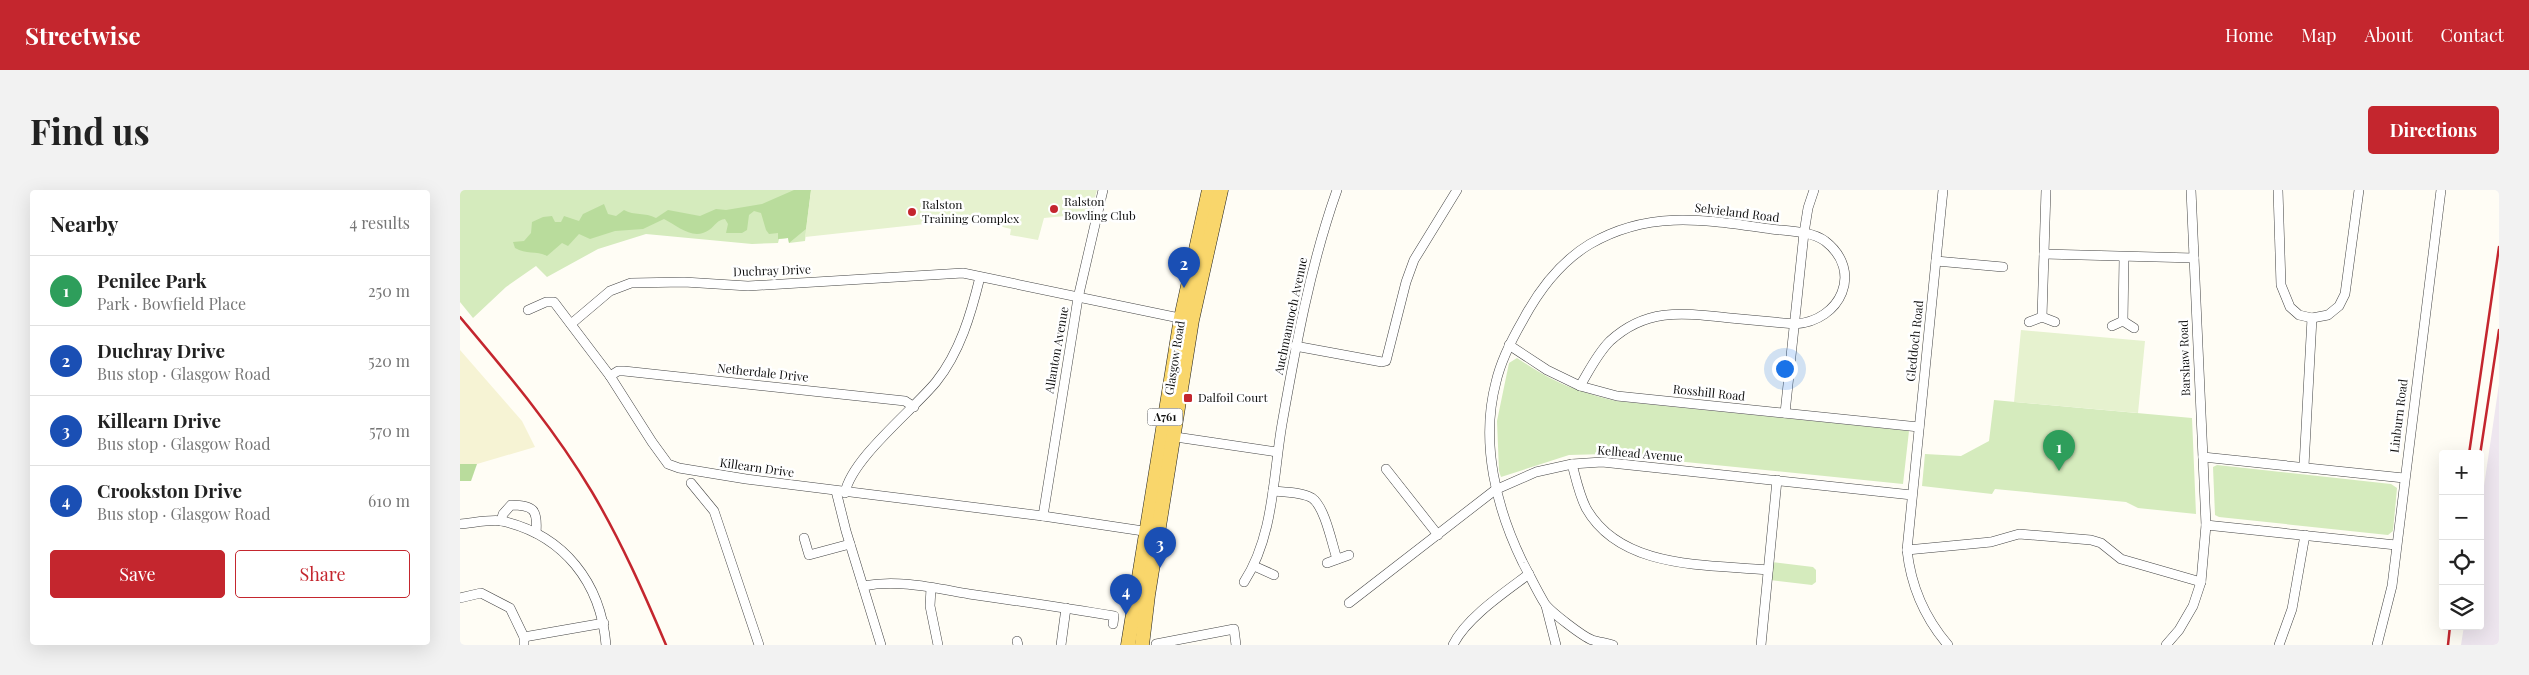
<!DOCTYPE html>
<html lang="en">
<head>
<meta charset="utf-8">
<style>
  body { margin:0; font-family:"Playfair Display",serif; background:#f2f2f2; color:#222 }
  .controls { position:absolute; right:15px; bottom:15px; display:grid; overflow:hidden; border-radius:5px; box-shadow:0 5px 20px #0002 }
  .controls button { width:45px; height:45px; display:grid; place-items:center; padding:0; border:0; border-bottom:1px solid #e0e0e0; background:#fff; color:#222; font:25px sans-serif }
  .you { position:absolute; left:1324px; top:178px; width:18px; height:18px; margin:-12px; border:4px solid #fff; border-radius:50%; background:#1a73e8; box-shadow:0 0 0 8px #1a73e833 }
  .badge { display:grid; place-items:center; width:32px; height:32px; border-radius:50%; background:#c4262e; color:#fff; font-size:16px; font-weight:700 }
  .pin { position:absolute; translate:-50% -41px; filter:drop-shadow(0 1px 2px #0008) }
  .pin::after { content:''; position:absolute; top:26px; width:18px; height:15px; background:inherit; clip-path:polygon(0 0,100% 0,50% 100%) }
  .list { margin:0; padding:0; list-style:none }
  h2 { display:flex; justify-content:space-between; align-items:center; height:65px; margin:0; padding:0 20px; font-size:21px }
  h2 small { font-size:16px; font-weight:400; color:#767676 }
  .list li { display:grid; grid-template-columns:32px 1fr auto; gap:15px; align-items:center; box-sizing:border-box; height:70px; padding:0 20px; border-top:1px solid #e0e0e0 }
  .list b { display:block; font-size:19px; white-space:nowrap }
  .list p { margin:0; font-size:16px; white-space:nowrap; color:#767676 }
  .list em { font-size:16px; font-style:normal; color:#767676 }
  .actions { display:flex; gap:10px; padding:15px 20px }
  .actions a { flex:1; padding:11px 0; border:1px solid #c4262e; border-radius:5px; text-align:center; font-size:18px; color:#c4262e }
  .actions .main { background:#c4262e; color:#fff }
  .icon { flex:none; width:28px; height:28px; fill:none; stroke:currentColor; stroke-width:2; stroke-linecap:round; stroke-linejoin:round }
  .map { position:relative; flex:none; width:2039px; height:455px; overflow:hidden; border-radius:5px }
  header { display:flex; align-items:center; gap:30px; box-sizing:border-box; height:70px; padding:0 25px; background:#c4262e; color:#fff }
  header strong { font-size:24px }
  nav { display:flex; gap:28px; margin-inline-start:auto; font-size:18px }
  .intro { display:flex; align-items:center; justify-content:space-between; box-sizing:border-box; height:120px; padding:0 30px }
  h1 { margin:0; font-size:35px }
  .button { padding:12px 22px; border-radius:5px; background:#c4262e; color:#fff; font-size:18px; font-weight:700 }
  main { display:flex; gap:30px; padding:0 30px }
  aside { flex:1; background:#fff; border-radius:5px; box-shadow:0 5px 20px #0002 }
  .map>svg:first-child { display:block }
  .industrial { fill:#eee6ef }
  .farmland { fill:#f6f3d4 }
  .green { fill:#d5ebbd }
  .forest { fill:#b9dc9c }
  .pitch { fill:#e6f2cf }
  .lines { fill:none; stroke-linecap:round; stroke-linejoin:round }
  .street-casing { stroke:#444; stroke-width:10 }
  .primary-casing { stroke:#222; stroke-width:15 }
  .street { stroke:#fff; stroke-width:9 }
  .primary { stroke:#f9d66b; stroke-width:14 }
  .rail { stroke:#c4262e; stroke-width:2.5 }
  .poi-dot { fill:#c4262e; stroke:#fff; stroke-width:2 }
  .labels { text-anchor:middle; stroke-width:5; stroke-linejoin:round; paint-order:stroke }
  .shield { fill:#fff; stroke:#585858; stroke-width:1 }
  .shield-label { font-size:11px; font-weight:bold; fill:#111 }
  .poi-label { font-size:12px; fill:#111; stroke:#fff; text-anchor:start }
  .street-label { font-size:12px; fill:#111; stroke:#fff }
</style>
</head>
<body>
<header>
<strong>Streetwise</strong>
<nav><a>Home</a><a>Map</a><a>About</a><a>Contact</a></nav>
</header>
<div class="intro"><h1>Find us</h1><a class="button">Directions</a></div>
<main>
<aside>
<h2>Nearby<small>4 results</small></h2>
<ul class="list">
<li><span class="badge" style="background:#2e9e5b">1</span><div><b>Penilee Park</b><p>Park · Bowfield Place</p></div><em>250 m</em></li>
<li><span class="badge" style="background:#1a4fb4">2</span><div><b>Duchray Drive</b><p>Bus stop · Glasgow Road</p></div><em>520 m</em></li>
<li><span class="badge" style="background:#1a4fb4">3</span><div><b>Killearn Drive</b><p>Bus stop · Glasgow Road</p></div><em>570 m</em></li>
<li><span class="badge" style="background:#1a4fb4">4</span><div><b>Crookston Drive</b><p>Bus stop · Glasgow Road</p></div><em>610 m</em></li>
</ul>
<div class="actions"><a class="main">Save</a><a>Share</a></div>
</aside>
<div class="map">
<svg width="2039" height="455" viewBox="0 0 2039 455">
  <rect width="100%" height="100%" fill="#fffdf5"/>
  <polygon class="industrial" points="2039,194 2039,455 2001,455 2004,436 2020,436 2020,323"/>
  <polygon class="farmland" points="0,160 62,231 75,257 17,274 0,274"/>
  <g class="green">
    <polygon points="0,0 351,0 345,51 329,53 328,48 319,49 318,53 292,54 186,44 138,59 87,87 76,76 46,97 13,128 0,112"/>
    <path d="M 1057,168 C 1093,192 1114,201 1156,211 L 1449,241 L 1443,294 L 1146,264 L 1109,265 L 1041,287 L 1039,281 L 1037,231 L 1049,173 Z"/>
    <polygon points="1534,210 1732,228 1736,324 1678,318 1666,312 1535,299 1532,304 1462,296 1465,264 1501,266 1529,251"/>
    <polygon points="1757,275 1931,294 1937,298 1933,341 1928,345 1759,327 1755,325 1753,277"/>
    <polygon points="1312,372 1353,377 1356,380 1356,392 1352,395 1310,390"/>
  </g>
  <g class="forest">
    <path d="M 334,0 L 351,0 L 346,39 L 329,53 L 328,48 L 318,49 L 318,43 L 309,44 L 306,40 L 301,23 L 294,21 L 289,25 L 287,40 L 282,43 L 266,43 L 268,34 L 265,29 C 257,30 256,35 249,40 C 233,51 218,36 204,29 L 183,39 L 155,41 L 130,49 L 119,44 L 108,56 L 102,53 L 87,66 C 76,60 66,65 55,58 L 53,52 L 64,51 L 71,43 L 72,32 L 83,27 L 92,26 L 95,32 L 101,32 L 104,26 L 119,31 L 123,24 L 144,14 L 148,24 L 156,26 L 164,20 C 174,26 185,22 196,28 L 208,20 L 240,26 L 256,19 L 266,20 L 302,14 Z"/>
    <polygon points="0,274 17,274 11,291 0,291"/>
  </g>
  <g class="pitch">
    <polygon points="351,0 637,0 628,32 605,26 584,28 578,50 550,45 551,39 518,31 501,30 345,47"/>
    <polygon points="1561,140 1685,151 1678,223 1554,212"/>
  </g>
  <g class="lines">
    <g class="street-casing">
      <g id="street">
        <path d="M 1483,0 L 1447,360 C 1451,397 1464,427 1488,455"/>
        <polyline points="1818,0 1821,95 1830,117 1839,125 1852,128 1868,125 1879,116 1885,104 1899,0"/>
        <polyline points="1584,64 1734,68"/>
        <polyline points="1476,71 1543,77"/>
        <polyline points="68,120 86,112 94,112 150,186 192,252 208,274 219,278 286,289 583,326 690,342"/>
        <polyline points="1582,127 1586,0"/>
        <polyline points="1663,131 1664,67"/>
        <polyline points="1569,132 1582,127 1595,132"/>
        <polyline points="111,134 150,101 171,93 224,92 288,96 503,83 724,129"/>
        <polyline points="1652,136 1663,131 1674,138"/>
        <polyline points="1049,155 1087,180 1120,196 1157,206 1459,237"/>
        <polyline points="835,156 922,172 926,171 946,92 954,70 997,0"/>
        <polyline points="150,186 158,181 164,181 445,211 454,217"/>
        <path d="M 1120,196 C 1129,181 1137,164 1150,151 C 1187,117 1224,123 1270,128 C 1291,130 1313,132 1335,134 C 1381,131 1404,81 1365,51 C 1351,41 1328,41 1311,39 C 1247,30 1190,19 1130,54 C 1100,72 1079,100 1063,130 C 1052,149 1041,170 1036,192 C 1020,252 1036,318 1063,373 C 1070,386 1077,401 1085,414 C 1091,422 1122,446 1132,450 C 1139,452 1146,453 1153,455"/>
        <polyline points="1325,223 1344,43 1348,18 1354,0"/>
        <polyline points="709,246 817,262"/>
        <polyline points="1743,267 1944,288"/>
        <path d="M 1112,274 C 1116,289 1119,304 1126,318 C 1161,380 1247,374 1308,380"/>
        <polyline points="1844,276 1852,128"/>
        <polyline points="926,279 978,345"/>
        <polyline points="231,293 254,321 299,455"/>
        <polyline points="376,301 386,341 421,455"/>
        <path d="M 813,301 C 825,302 842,302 852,308 C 865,317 872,354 877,369"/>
        <path d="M 385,303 C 391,269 453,220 476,192 C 500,162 511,124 520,87"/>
        <polyline points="583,326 618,108 643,0"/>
        <path d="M 41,331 L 43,324 L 51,315 C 74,315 78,320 76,343"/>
        <path d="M 0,334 C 13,333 30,329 42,331 C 104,345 141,393 146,455"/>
        <polyline points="1746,335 1936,355"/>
        <polyline points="344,348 349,365 390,354"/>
        <polyline points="1447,360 1531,352 1559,344 1631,350 1641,353 1661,369 1741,392"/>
        <polyline points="867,373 889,365"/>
        <polyline points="794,376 814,385"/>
        <path d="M 784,392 C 814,346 813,286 822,234 C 836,155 850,76 877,0"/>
        <path d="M 403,396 C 438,389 474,398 509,404 C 558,411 606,418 654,426 L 653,434"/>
        <polyline points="471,398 470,416 478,455"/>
        <polyline points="0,408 21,403 50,418 64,447 64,455"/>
        <polyline points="889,413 1035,300 1076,282 1112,274 1142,272 1452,305"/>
        <polyline points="1086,416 1096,455"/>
        <polyline points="64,447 144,433"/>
        <polyline points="557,451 558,455"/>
        <polyline points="696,454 774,439 776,455"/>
        <polyline points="601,455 606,418"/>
        <path d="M 993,455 C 1006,428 1045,402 1069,384"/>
        <polyline points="1301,455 1317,290"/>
        <polyline points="1706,455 1719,440 1733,416 1741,392 1746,335 1731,0"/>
        <polyline points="1819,455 1832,419 1845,345"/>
        <polyline points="1917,455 1932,396 1981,0"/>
      </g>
    </g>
    <g class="primary-casing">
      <g id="primary">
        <polyline points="668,455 721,128 749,0"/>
        <polyline points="682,455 688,405 732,130 761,0"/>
      </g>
    </g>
    <use href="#street" class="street"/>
    <use href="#primary" class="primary"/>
    <g class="rail">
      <path d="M 0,127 C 47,183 94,238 132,302 C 161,351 184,403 206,455"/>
      <polyline points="2009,264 2039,57"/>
      <polyline points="2020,265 2039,140"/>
      <polyline points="1988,455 1990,436"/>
    </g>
  </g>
  <g class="poi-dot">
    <circle cx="594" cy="19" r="5"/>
    <circle cx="452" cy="22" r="5"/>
    <rect x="723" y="203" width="10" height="10" rx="2.5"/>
  </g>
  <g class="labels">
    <rect class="shield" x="687.5" y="218.5" width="35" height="17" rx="4"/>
    <g class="shield-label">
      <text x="705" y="231">A761</text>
    </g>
    <g class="poi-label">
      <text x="604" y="16">Ralston<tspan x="604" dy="14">Bowling Club</tspan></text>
      <text x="462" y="19">Ralston<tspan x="462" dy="14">Training Complex</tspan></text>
      <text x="738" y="212">Dalfoil Court</text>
    </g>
    <g class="street-label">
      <text transform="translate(1277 23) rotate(7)" y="4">Selvieland Road</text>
      <text transform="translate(312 81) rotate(-2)" y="4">Duchray Drive</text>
      <text transform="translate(831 126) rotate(-78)" y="4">Auchmannoch Avenue</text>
      <text transform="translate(1455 151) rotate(-84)" y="4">Gleddoch Road</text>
      <text transform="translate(597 160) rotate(-80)" y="4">Allanton Avenue</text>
      <text transform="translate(715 168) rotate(-81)" y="4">Glasgow Road</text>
      <text transform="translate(1725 168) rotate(-92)" y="4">Barshaw Road</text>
      <text transform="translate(303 183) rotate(6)" y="4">Netherdale Drive</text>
      <text transform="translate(1249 203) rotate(6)" y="4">Rosshill Road</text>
      <text transform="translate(1939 226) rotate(-83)" y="4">Linburn Road</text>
      <text transform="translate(1180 264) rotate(5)" y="4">Kelhead Avenue</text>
      <text transform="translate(297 278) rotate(8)" y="4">Killearn Drive</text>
    </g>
  </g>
</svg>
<div class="controls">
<button>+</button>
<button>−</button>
<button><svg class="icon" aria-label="locate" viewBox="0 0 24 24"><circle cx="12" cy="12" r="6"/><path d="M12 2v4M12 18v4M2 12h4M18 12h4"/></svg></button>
<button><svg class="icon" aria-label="layers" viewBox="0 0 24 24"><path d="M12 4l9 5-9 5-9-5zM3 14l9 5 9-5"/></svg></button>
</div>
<div class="you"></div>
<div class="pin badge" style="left:1599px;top:281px;background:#2e9e5b">1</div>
<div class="pin badge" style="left:724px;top:98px;background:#1a4fb4">2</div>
<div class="pin badge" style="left:700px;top:378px;background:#1a4fb4">3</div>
<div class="pin badge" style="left:666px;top:425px;background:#1a4fb4">4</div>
</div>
</main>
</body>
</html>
